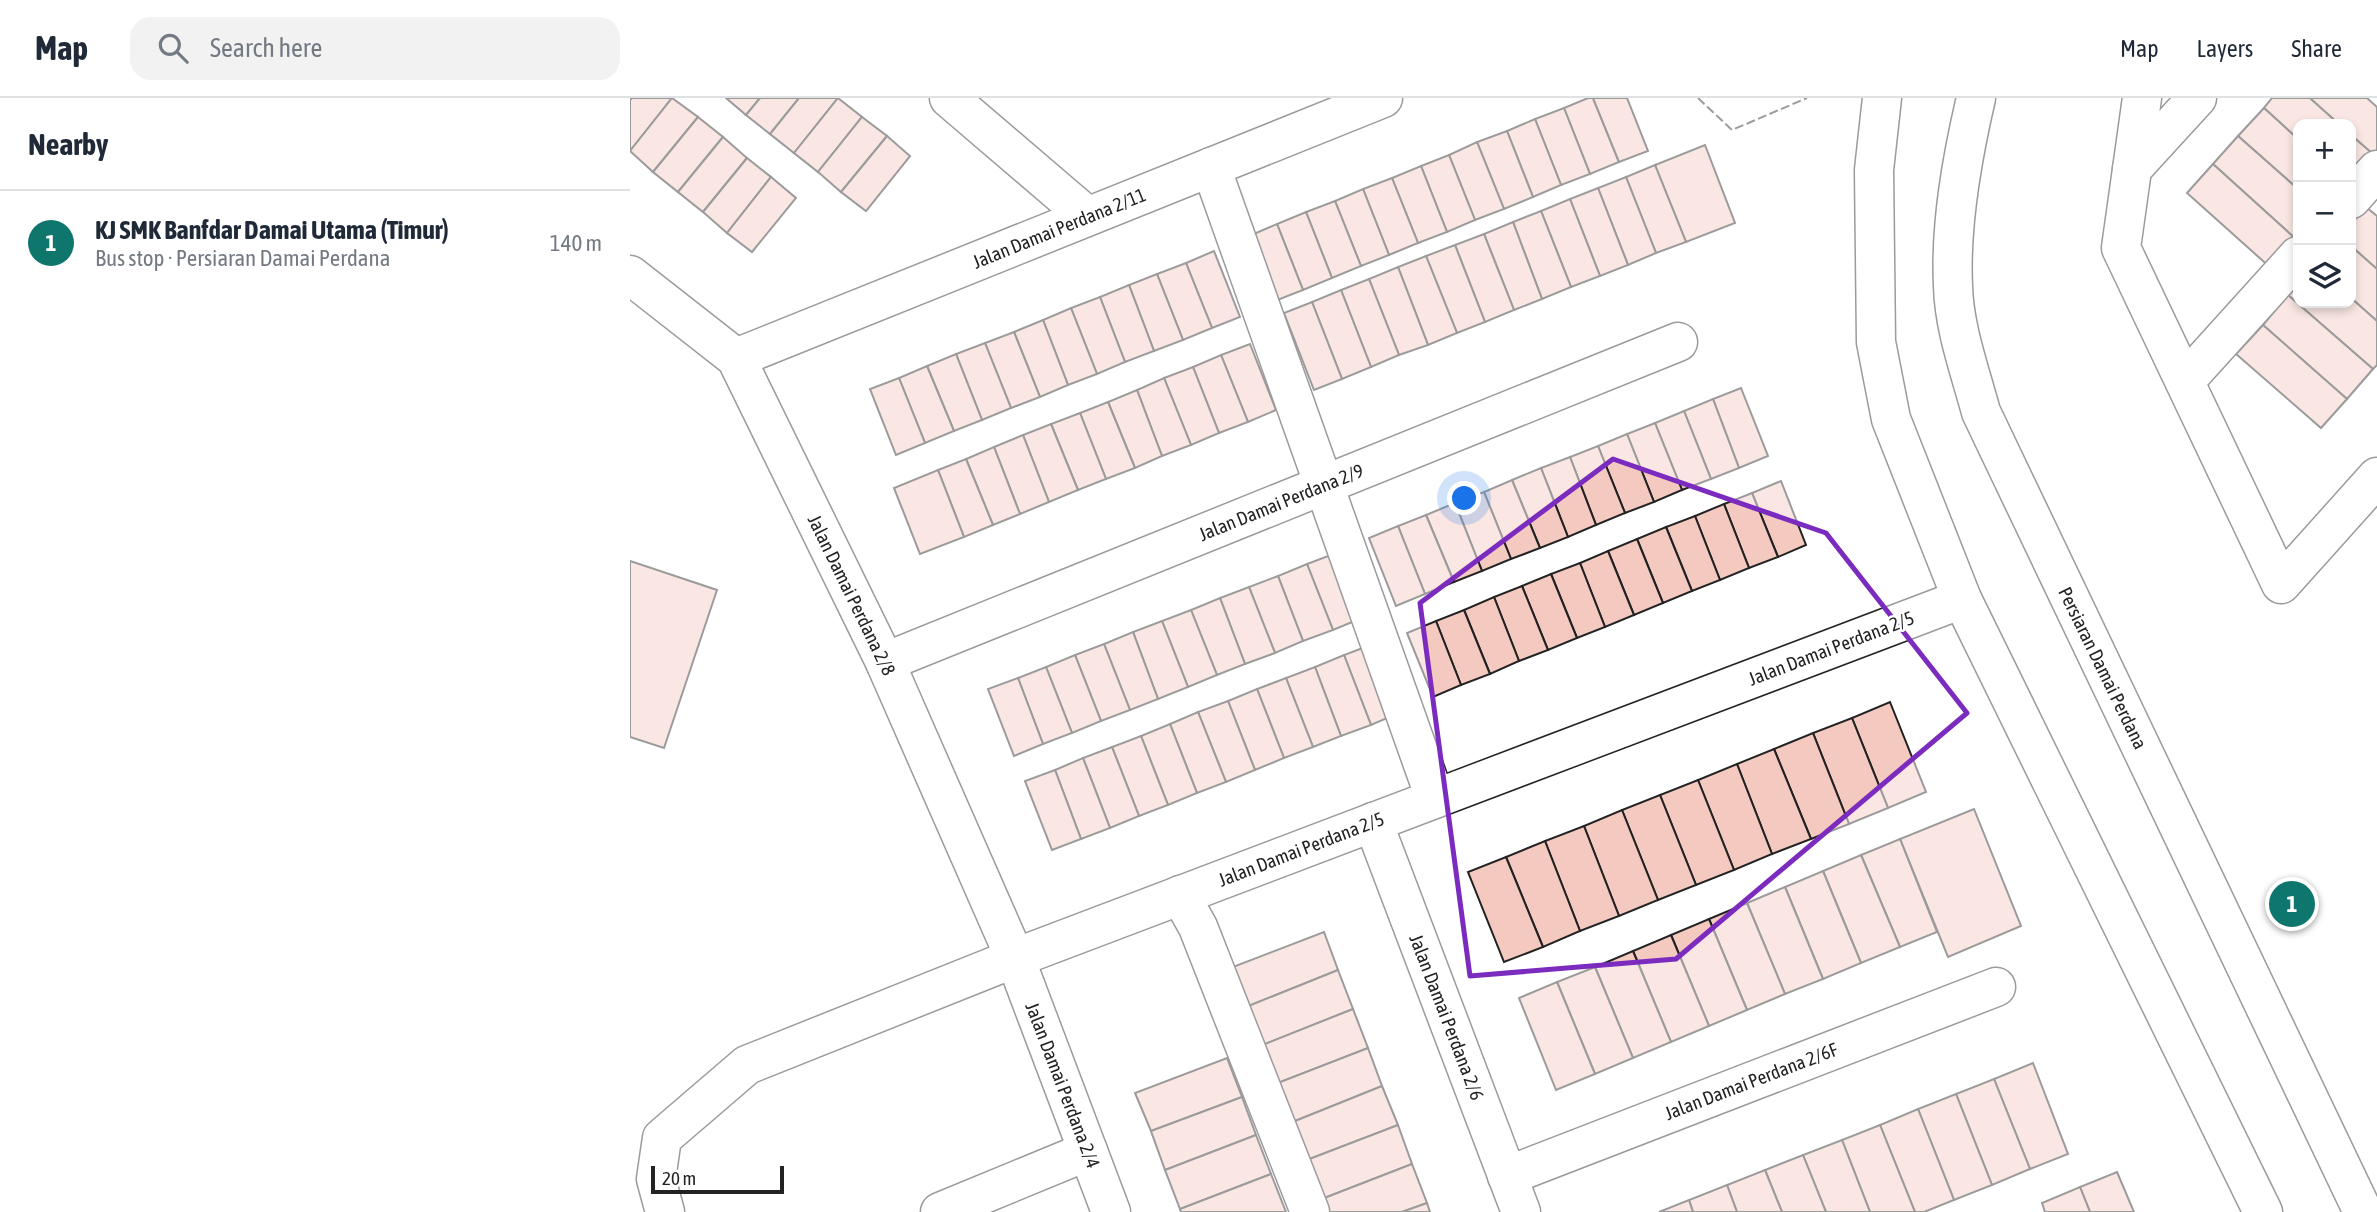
<!DOCTYPE html>
<html lang="en">
<head>
<meta charset="utf-8">
<style>
  body { margin:0; font-family:"Asap Condensed",sans-serif; background:#f2f2f3; color:#1f2937 }
  .controls { position:absolute; right:21px; top:21px; display:grid; overflow:hidden; border-radius:14px; box-shadow:0 4px 10px #0003 }
  .controls button { width:63px; height:63px; display:grid; place-items:center; padding:0; border:0; border-bottom:2px solid #e0e1e3; background:#fff; color:#1f2937; font:35px sans-serif }
  .scale { position:absolute; left:21px; bottom:18px; width:133px; box-sizing:border-box; padding-left:7px; border:4px solid #222; border-top:0; font-size:19px; line-height:24px; white-space:nowrap; color:#222; -webkit-text-stroke:5px #fff; paint-order:stroke }
  .you { position:absolute; left:835px; top:401px; width:24px; height:24px; margin:-18px; border:5px solid #fff; border-radius:50%; background:#1a73e8; box-shadow:0 0 0 10px #1a73e833 }
  .badge { display:grid; place-items:center; width:46px; height:46px; border-radius:50%; background:#0f766e; color:#fff; font-size:23px; font-weight:700 }
  .pin { position:absolute; translate:-50% -50%; border:4px solid #fff; box-shadow:0 2px 7px #0006 }
  .list { margin:0; padding:0; list-style:none }
  h2 { display:flex; justify-content:space-between; align-items:center; height:91px; margin:0; padding:0 28px; font-size:30px }
  h2 small { font-size:23px; font-weight:400; color:#747a83 }
  .list li { display:grid; grid-template-columns:46px 1fr auto; gap:21px; align-items:center; box-sizing:border-box; height:105px; padding:0 28px; border-top:2px solid #e0e1e3 }
  .list b { display:block; font-size:26px; white-space:nowrap }
  .list p { margin:0; font-size:23px; white-space:nowrap; color:#747a83 }
  .list em { font-size:23px; font-style:normal; color:#747a83 }
  .icon { flex:none; width:38px; height:38px; fill:none; stroke:currentColor; stroke-width:2; stroke-linecap:round; stroke-linejoin:round }
  .map { position:relative; flex:none; width:1747px; height:1114px; overflow:hidden }
  header { display:flex; align-items:center; gap:42px; box-sizing:border-box; height:98px; padding:0 35px; background:#fff; border-bottom:2px solid #e0e1e3 }
  header strong { font-size:33px }
  nav { display:flex; gap:38px; margin-inline-start:auto; font-size:24px }
  .search { width:490px; height:63px; background:#f2f2f3; display:flex; align-items:center; gap:18px; box-sizing:border-box; padding:0 24px; border-radius:21px; color:#747a83; font-size:26px }
  main { display:flex }
  aside { flex:1; background:#fff }
  .map>svg:first-child { display:block }
  .building { fill:#f3c9c0; stroke:#222; stroke-width:2 }
  .lines { fill:none; stroke-linecap:round; stroke-linejoin:round }
  .minor-casing { stroke:#222; stroke-width:41 }
  .major-casing { stroke:#222; stroke-width:41 }
  .minor { stroke:#fff; stroke-width:38 }
  .major { stroke:#fff; stroke-width:38 }
  .fence { stroke:#222; stroke-width:2; stroke-dasharray:9 3.5; stroke-linecap:butt }
  .marked { fill:none; stroke:#7b2cbf; stroke-width:5; stroke-linejoin:round }
  .labels { text-anchor:middle; stroke-width:5; stroke-linejoin:round; paint-order:stroke }
  .street-label { font-size:19px; fill:#222; stroke:#fff }
</style>
</head>
<body>
<header>
<strong>Map</strong>
<div class="search"><svg class="icon" aria-label="search" viewBox="0 0 24 24"><circle cx="10" cy="10" r="6"/><path d="M15 15l6 6"/></svg>Search here</div>
<nav><a>Map</a><a>Layers</a><a>Share</a></nav>
</header>
<main>
<aside>
<h2>Nearby<small></small></h2>
<ul class="list">
<li><span class="badge">1</span><div><b>KJ SMK Banfdar Damai Utama (Timur)</b><p>Bus stop · Persiaran Damai Perdana</p></div><em>140 m</em></li>
</ul>
</aside>
<div class="map">
<svg width="1747" height="1114" viewBox="0 0 1747 1114">
  <rect width="100%" height="100%" fill="#fff"/>
  <g class="building">
    <polygon points="2,0 42,0 0,53 0,2"/>
    <polygon points="42,0 68,19 23,74 0,53"/>
    <polygon points="96,0 130,0 116,17"/>
    <polygon points="130,0 169,0 140,36 116,17"/>
    <polygon points="169,0 208,0 164,55 140,36"/>
    <polygon points="208,0 232,19 188,74 164,55"/>
    <polygon points="958,0 963,0 989,64 960,76 934,10"/>
    <polygon points="963,0 997,0 1018,53 989,64"/>
    <polygon points="1642,0 1680,0 1709,26 1668,26 1668,41 1634,10"/>
    <polygon points="1680,0 1737,0 1747,9 1747,54 1744,57 1721,37 1721,26 1709,26"/>
    <polygon points="934,10 960,76 931,87 905,21"/>
    <polygon points="1634,10 1668,41 1668,91 1608,38"/>
    <polygon points="68,19 93,39 48,94 23,74"/>
    <polygon points="232,19 257,38 211,94 188,74"/>
    <polygon points="905,21 931,87 903,99 877,33"/>
    <polygon points="877,33 903,99 874,111 847,44"/>
    <polygon points="1721,37 1744,57 1721,83"/>
    <polygon points="257,38 280,58 236,113 211,94"/>
    <polygon points="1608,38 1668,91 1668,143 1583,66"/>
    <polygon points="93,39 117,60 73,114 48,94"/>
    <polygon points="847,44 874,111 845,122 819,57"/>
    <polygon points="1075,47 1105,125 1056,144 1025,67"/>
    <polygon points="819,57 845,122 817,134 791,68"/>
    <polygon points="117,60 141,79 97,135 73,114"/>
    <polygon points="1583,66 1668,143 1642,171 1557,95"/>
    <polygon points="1025,67 1056,144 1026,155 996,79"/>
    <polygon points="791,68 817,134 788,145 762,80"/>
    <polygon points="141,79 166,100 122,154 97,135"/>
    <polygon points="996,79 1026,155 998,167 968,90"/>
    <polygon points="762,80 788,145 759,157 733,91"/>
    <polygon points="968,90 998,167 970,178 940,101"/>
    <polygon points="733,91 759,157 731,168 705,103"/>
    <polygon points="940,101 970,178 941,189 911,113"/>
    <polygon points="705,103 731,168 702,180 676,114"/>
    <polygon points="1736,109 1747,118 1747,171 1721,148 1721,126"/>
    <polygon points="911,113 941,189 912,201 883,124"/>
    <polygon points="676,114 702,180 673,192 647,126"/>
    <polygon points="883,124 912,201 884,212 854,136"/>
    <polygon points="647,126 673,192 645,203 619,138"/>
    <polygon points="854,136 884,212 855,224 825,147"/>
    <polygon points="825,147 855,224 827,235 796,158"/>
    <polygon points="1721,148 1747,171 1747,223 1721,200"/>
    <polygon points="584,153 610,219 582,230 556,165"/>
    <polygon points="796,158 827,235 798,247 768,169"/>
    <polygon points="556,165 582,230 553,242 527,176"/>
    <polygon points="768,169 798,247 769,257 739,181"/>
    <polygon points="527,176 553,242 524,253 499,187"/>
    <polygon points="739,181 769,257 741,269 711,192"/>
    <polygon points="1668,186 1668,205 1721,205 1721,200 1747,223 1747,267 1743,271 1658,197"/>
    <polygon points="499,187 524,253 495,264 470,199"/>
    <polygon points="711,192 741,269 712,281 682,204"/>
    <polygon points="1658,197 1743,271 1717,301 1633,227"/>
    <polygon points="470,199 495,264 467,276 441,210"/>
    <polygon points="682,204 712,281 684,292 654,215"/>
    <polygon points="441,210 467,276 438,287 413,222"/>
    <polygon points="413,222 438,287 410,299 384,234"/>
    <polygon points="1633,227 1717,301 1691,330 1606,256"/>
    <polygon points="384,234 410,299 381,310 355,245"/>
    <polygon points="355,245 381,310 352,322 326,256"/>
    <polygon points="620,246 646,312 618,324 591,257"/>
    <polygon points="326,256 352,322 324,333 297,268"/>
    <polygon points="591,257 618,324 589,335 563,269"/>
    <polygon points="297,268 324,333 295,345 269,280"/>
    <polygon points="563,269 589,335 561,347 534,280"/>
    <polygon points="269,280 295,345 266,357 240,291"/>
    <polygon points="534,280 561,347 532,358 507,292"/>
    <polygon points="1111,290 1138,358 1109,370 1083,301"/>
    <polygon points="507,292 532,358 505,370 478,304"/>
    <polygon points="1083,301 1109,370 1081,381 1054,313"/>
    <polygon points="478,304 505,370 476,381 450,315"/>
    <polygon points="1054,313 1081,381 1052,392 1025,325"/>
    <polygon points="450,315 476,381 448,392 421,326"/>
    <polygon points="1025,325 1052,392 1024,404 997,336"/>
    <polygon points="421,326 448,392 419,404 393,337"/>
    <polygon points="997,336 1024,404 995,415 968,348"/>
    <polygon points="393,337 419,404 390,416 364,349"/>
    <polygon points="968,348 995,415 966,427 940,359"/>
    <polygon points="364,349 390,416 363,427 336,361"/>
    <polygon points="940,359 966,427 938,439 911,370"/>
    <polygon points="336,361 363,427 334,439 308,372"/>
    <polygon points="911,370 938,439 910,450 882,382"/>
    <polygon points="308,372 334,439 290,456 264,390"/>
    <polygon points="882,382 910,450 881,461 854,394"/>
    <polygon points="1151,383 1176,447 1148,459 1122,395"/>
    <polygon points="854,394 881,461 852,473 825,405"/>
    <polygon points="1122,395 1148,459 1119,470 1094,406"/>
    <polygon points="825,405 852,473 824,484 796,417"/>
    <polygon points="1094,406 1119,470 1090,482 1065,418"/>
    <polygon points="796,417 824,484 795,496 768,428"/>
    <polygon points="1065,418 1090,482 1062,493 1036,429"/>
    <polygon points="768,428 795,496 766,508 739,440"/>
    <polygon points="1036,429 1062,493 1033,505 1007,441"/>
    <polygon points="1007,441 1033,505 1004,517 978,453"/>
    <polygon points="978,453 1004,517 975,529 950,465"/>
    <polygon points="706,455 732,520 703,532 677,466"/>
    <polygon points="0,463 87,492 34,650 0,639"/>
    <polygon points="950,465 975,529 947,540 921,476"/>
    <polygon points="677,466 703,532 673,543 648,478"/>
    <polygon points="921,476 947,540 918,552 892,488"/>
    <polygon points="648,478 673,543 645,555 619,489"/>
    <polygon points="892,488 918,552 889,563 864,499"/>
    <polygon points="619,489 645,555 615,566 590,500"/>
    <polygon points="864,499 889,563 860,576 834,512"/>
    <polygon points="590,500 615,566 587,577 561,512"/>
    <polygon points="561,512 587,577 558,589 532,523"/>
    <polygon points="834,512 860,576 831,587 806,523"/>
    <polygon points="532,523 558,589 528,601 503,534"/>
    <polygon points="806,523 831,587 803,599 777,535"/>
    <polygon points="503,534 528,601 500,612 474,546"/>
    <polygon points="474,546 500,612 471,623 445,557"/>
    <polygon points="743,546 769,615 741,627 714,557"/>
    <polygon points="445,557 471,623 442,635 416,569"/>
    <polygon points="714,557 741,627 711,638 685,569"/>
    <polygon points="416,569 442,635 413,646 388,580"/>
    <polygon points="685,569 711,638 683,649 656,580"/>
    <polygon points="388,580 413,646 384,658 358,591"/>
    <polygon points="656,580 683,649 654,660 627,591"/>
    <polygon points="627,591 654,660 625,672 598,603"/>
    <polygon points="598,603 625,672 596,684 568,614"/>
    <polygon points="1260,604 1296,694 1258,710 1222,620"/>
    <polygon points="568,614 596,684 567,695 540,626"/>
    <polygon points="1222,620 1258,710 1219,726 1183,635"/>
    <polygon points="540,626 567,695 538,707 511,638"/>
    <polygon points="1183,635 1219,726 1181,741 1144,651"/>
    <polygon points="511,638 538,707 509,718 482,649"/>
    <polygon points="482,649 509,718 480,730 453,660"/>
    <polygon points="1144,651 1181,741 1142,756 1107,666"/>
    <polygon points="453,660 480,730 451,741 425,672"/>
    <polygon points="1107,666 1142,756 1104,772 1068,682"/>
    <polygon points="425,672 451,741 422,752 395,683"/>
    <polygon points="1068,682 1104,772 1066,787 1030,697"/>
    <polygon points="1030,697 1066,787 1028,802 992,712"/>
    <polygon points="1344,711 1391,828 1318,859 1270,741"/>
    <polygon points="992,712 1028,802 989,818 954,728"/>
    <polygon points="954,728 989,818 950,833 915,743"/>
    <polygon points="1270,741 1307,834 1270,849 1231,757"/>
    <polygon points="915,743 950,833 913,849 876,759"/>
    <polygon points="1231,757 1270,849 1231,865 1193,773"/>
    <polygon points="876,759 913,849 874,864 838,774"/>
    <polygon points="1193,773 1231,865 1193,881 1155,789"/>
    <polygon points="1155,789 1193,881 1155,896 1117,805"/>
    <polygon points="1117,805 1155,896 1117,912 1079,821"/>
    <polygon points="1079,821 1117,912 1079,928 1041,837"/>
    <polygon points="694,834 708,872 611,911 595,872"/>
    <polygon points="1041,837 1079,928 1041,944 1003,853"/>
    <polygon points="1003,853 1041,944 1003,960 965,869"/>
    <polygon points="965,869 1003,960 965,976 927,884"/>
    <polygon points="708,872 723,911 625,950 611,911"/>
    <polygon points="927,884 965,976 926,992 889,900"/>
    <polygon points="723,911 738,950 640,988 625,950"/>
    <polygon points="738,950 752,988 655,1027 640,988"/>
    <polygon points="597,960 612,999 521,1033 505,995"/>
    <polygon points="1403,965 1438,1056 1400,1071 1364,981"/>
    <polygon points="1364,981 1400,1071 1362,1087 1326,996"/>
    <polygon points="752,988 768,1027 669,1065 655,1027"/>
    <polygon points="1326,996 1362,1087 1324,1102 1288,1011"/>
    <polygon points="612,999 626,1037 535,1072 521,1033"/>
    <polygon points="1288,1011 1324,1102 1294,1114 1285,1114 1250,1027"/>
    <polygon points="768,1027 782,1066 684,1104 669,1065"/>
    <polygon points="1250,1027 1285,1114 1240,1114 1212,1042"/>
    <polygon points="626,1037 641,1076 550,1111 535,1072"/>
    <polygon points="1212,1042 1240,1114 1196,1114 1173,1057"/>
    <polygon points="1173,1057 1196,1114 1152,1114 1135,1072"/>
    <polygon points="782,1066 797,1105 772,1114 688,1114 684,1104"/>
    <polygon points="1135,1072 1152,1114 1107,1114 1097,1087"/>
    <polygon points="1487,1074 1504,1114 1460,1114 1450,1089"/>
    <polygon points="641,1076 656,1114 551,1114 550,1111"/>
    <polygon points="1097,1087 1107,1114 1063,1114 1059,1102"/>
    <polygon points="1450,1089 1460,1114 1415,1114 1412,1105"/>
    <polygon points="1059,1102 1063,1114 1029,1114"/>
    <polygon points="797,1105 800,1114 772,1114"/>
  </g>
  <g class="lines">
    <g class="minor-casing">
      <g id="minor">
        <polyline points="319,0 457,118"/>
        <polyline points="1512,0 1491,150 1651,486 1747,379"/>
        <polyline points="581,69 805,700"/>
        <polyline points="1502,71 1567,0"/>
        <polyline points="1721,101 1747,72"/>
        <polyline points="0,177 106,260 255,564 385,860 481,1114"/>
        <polyline points="106,260 753,0"/>
        <polyline points="1555,283 1668,158"/>
        <polyline points="255,564 1048,244"/>
        <polyline points="743,724 891,1114"/>
        <polyline points="550,797 568,829 680,1114"/>
        <polyline points="877,1078 1366,889"/>
        <polyline points="35,1114 26,1081 32,1040 117,967 385,860 1332,501"/>
        <polyline points="310,1114 458,1053"/>
      </g>
    </g>
    <g class="major-casing">
      <g id="major">
        <polyline points="1252,0 1244,72 1246,244 1261,321 1332,501 1633,1114"/>
        <path d="M 1346,0 C 1332,60 1320,126 1323,188 C 1324,230 1340,273 1351,314 L 1733,1114"/>
      </g>
    </g>
    <use href="#minor" class="minor"/>
    <use href="#major" class="major"/>
    <polyline class="fence" points="1068,0 1102,32 1177,0"/>
  </g>
  <path d="M0 0H1747V1114H0ZM 983,361 L 1196,435 L 1337,615 L 1046,861 L 840,878 L 790,505 Z" fill="#fff" fill-opacity=".55" fill-rule="evenodd"/>
  <path class="marked" d="M 983,361 L 1196,435 L 1337,615 L 1046,861 L 840,878 L 790,505 Z"/>
  <g class="labels">
    <g class="street-label">
      <text transform="translate(429 130) rotate(-22)" y="7">Jalan Damai Perdana 2/11</text>
      <text transform="translate(651 404) rotate(-22)" y="7">Jalan Damai Perdana 2/9</text>
      <text transform="translate(222 497) rotate(64)" y="7">Jalan Damai Perdana 2/8</text>
      <text transform="translate(1201 550) rotate(-21)" y="7">Jalan Damai Perdana 2/5</text>
      <text transform="translate(1473 570) rotate(64)" y="7">Persiaran Damai Perdana</text>
      <text transform="translate(671 751) rotate(-21)" y="7">Jalan Damai Perdana 2/5</text>
      <text transform="translate(817 919) rotate(69)" y="7">Jalan Damai Perdana 2/6</text>
      <text transform="translate(1121 983) rotate(-21)" y="7">Jalan Damai Perdana 2/6F</text>
      <text transform="translate(433 987) rotate(69)" y="7">Jalan Damai Perdana 2/4</text>
    </g>
  </g>
</svg>
<div class="controls">
<button>+</button>
<button>−</button>
<button><svg class="icon" aria-label="layers" viewBox="0 0 24 24"><path d="M12 4l9 5-9 5-9-5zM3 14l9 5 9-5"/></svg></button>
</div>
<div class="scale">20 m</div>
<div class="you"></div>
<div class="pin badge" style="left:1662px;top:806px">1</div>
</div>
</main>
</body>
</html>
